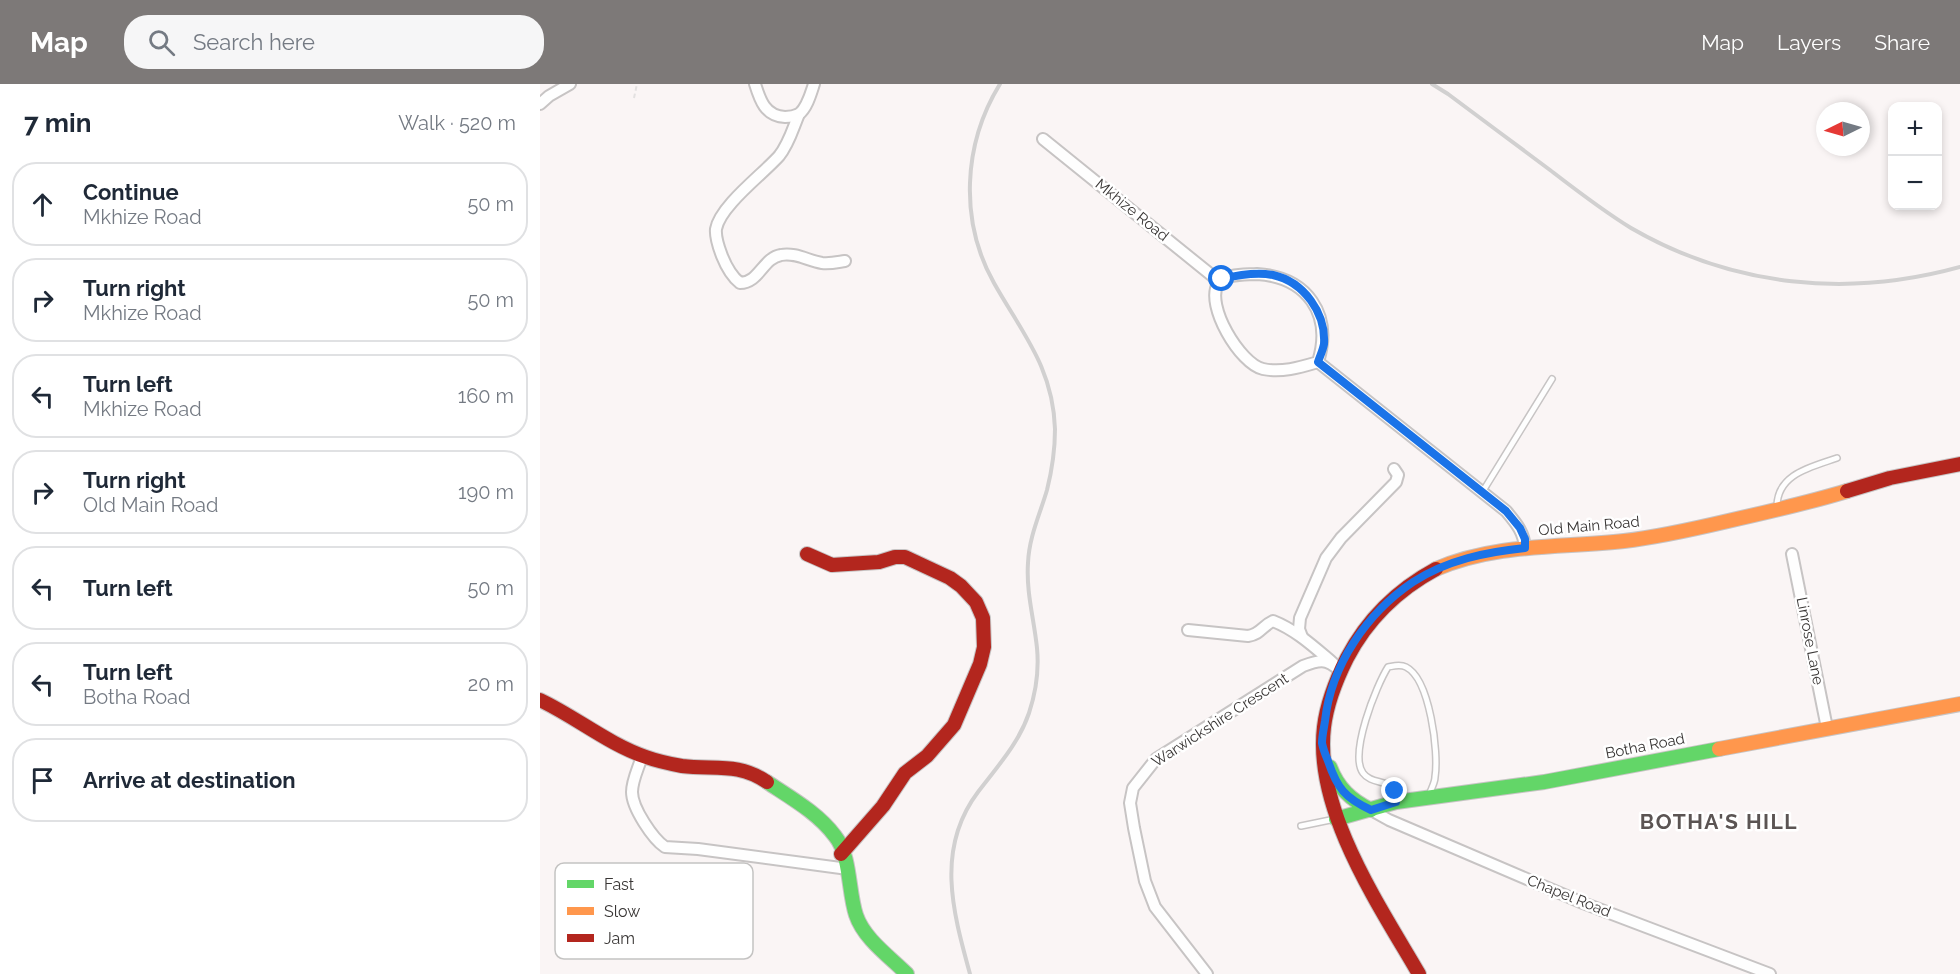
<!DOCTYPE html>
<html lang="en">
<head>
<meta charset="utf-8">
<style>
  body { margin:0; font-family:Raleway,sans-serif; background:#f6f6f7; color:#1f2937 }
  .controls { position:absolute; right:18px; top:18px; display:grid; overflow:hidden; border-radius:12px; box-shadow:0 3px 9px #0003 }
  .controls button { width:54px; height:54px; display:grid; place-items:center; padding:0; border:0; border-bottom:2px solid #e0e1e3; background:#fff; color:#1f2937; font:30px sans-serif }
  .compass { position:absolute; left:1276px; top:18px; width:54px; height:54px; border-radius:50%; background:#fff; box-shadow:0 3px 9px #0003; rotate:265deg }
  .stop { position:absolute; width:18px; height:18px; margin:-14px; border:4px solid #1a73e8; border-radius:50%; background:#fff }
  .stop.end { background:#1a73e8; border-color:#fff; box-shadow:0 2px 6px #0008 }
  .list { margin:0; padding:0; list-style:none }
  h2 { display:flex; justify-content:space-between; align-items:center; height:78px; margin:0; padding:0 24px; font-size:26px }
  h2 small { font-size:20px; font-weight:400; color:#747a83 }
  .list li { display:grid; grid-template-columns:39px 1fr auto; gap:18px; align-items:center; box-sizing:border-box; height:84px; margin:0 12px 12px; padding:0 12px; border:2px solid #e0e1e3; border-radius:24px }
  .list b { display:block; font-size:22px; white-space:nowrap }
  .list p { margin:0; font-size:20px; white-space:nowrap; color:#747a83 }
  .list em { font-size:20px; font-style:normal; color:#747a83 }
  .icon { flex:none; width:33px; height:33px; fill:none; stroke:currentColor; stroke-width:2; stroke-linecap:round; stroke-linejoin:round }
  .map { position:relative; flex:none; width:1420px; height:890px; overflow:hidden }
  header { display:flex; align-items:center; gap:36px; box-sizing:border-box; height:84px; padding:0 30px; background:#7d7978; color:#fff }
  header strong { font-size:28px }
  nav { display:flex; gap:33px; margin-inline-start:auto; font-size:21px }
  .search { width:420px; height:54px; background:#f6f6f7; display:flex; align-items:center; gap:15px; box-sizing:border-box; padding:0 21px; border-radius:24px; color:#747a83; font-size:22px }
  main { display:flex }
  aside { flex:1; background:#fff }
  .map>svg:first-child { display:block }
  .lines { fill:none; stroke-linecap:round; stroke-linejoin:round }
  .lane-casing { stroke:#c7c4c4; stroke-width:8 }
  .street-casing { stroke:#c7c4c4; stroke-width:14 }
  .fast-casing { stroke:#c7c4c4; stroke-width:16 }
  .slow-casing { stroke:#c7c4c4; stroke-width:16 }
  .jam-casing { stroke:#c7c4c4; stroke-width:16 }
  .path { stroke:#e3e1e1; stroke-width:2; stroke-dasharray:4.5 3; stroke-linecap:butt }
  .lane { stroke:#fefefe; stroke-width:5 }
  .street { stroke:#fefefe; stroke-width:10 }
  .fast { stroke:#63d668; stroke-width:14 }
  .slow { stroke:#ff974d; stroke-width:14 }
  .jam { stroke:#b3261e; stroke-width:14 }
  .rail { stroke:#d1d0d0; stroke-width:4 }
  .route { stroke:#1a73e8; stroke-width:8 }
  .labels { text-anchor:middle; stroke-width:5; stroke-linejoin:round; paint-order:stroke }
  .street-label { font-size:15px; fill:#393635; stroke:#fff }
  .district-label { font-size:21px; font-weight:bold; letter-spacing:1.5px; fill:#5b5453; stroke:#fff }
  .key { fill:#fff; stroke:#c4c3c2; stroke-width:1.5 }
  .key-label { font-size:16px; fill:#393635 }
</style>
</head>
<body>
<header>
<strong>Map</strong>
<div class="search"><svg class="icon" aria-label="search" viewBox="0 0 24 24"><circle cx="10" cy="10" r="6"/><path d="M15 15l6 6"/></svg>Search here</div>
<nav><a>Map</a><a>Layers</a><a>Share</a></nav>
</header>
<main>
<aside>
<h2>7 min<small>Walk · 520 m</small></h2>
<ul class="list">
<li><svg class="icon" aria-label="ahead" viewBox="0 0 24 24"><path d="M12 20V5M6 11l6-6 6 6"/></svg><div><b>Continue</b><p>Mkhize Road</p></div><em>50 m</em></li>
<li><svg class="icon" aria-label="right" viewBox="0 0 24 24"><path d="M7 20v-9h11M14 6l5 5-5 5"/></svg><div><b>Turn right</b><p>Mkhize Road</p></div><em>50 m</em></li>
<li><svg class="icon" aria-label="left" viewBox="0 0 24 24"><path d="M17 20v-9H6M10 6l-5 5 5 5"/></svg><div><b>Turn left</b><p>Mkhize Road</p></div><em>160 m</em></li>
<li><svg class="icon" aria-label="right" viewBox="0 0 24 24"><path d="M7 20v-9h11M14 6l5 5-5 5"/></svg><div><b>Turn right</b><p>Old Main Road</p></div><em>190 m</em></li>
<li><svg class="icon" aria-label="left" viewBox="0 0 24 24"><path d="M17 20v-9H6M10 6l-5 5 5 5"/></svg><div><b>Turn left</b></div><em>50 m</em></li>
<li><svg class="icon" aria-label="left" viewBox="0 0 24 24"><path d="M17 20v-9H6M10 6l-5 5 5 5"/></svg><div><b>Turn left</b><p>Botha Road</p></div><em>20 m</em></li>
<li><svg class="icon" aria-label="arrive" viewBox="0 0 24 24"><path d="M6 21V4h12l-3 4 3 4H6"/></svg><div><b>Arrive at destination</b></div></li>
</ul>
</aside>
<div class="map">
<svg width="1420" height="890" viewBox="0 0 1420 890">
  <rect width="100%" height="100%" fill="#faf5f5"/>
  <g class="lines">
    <g class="lane-casing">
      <g id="lane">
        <polyline points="943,407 1012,295"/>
        <path d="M 1237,424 C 1236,390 1271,383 1297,374"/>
        <path d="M 856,716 C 855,692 833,703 823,689 C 809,670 836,602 848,583 C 854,582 860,580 866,583 C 890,595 899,669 895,693 C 895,699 891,705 889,711"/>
        <polyline points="761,742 795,735"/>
      </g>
    </g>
    <g class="street-casing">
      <g id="street">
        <path d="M 215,0 C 220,16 225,32 245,33 C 249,33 255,32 259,30 C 267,24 271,9 274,0"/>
        <polyline points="0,20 9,12 30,0"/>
        <path d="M 259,30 C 253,44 249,60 239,72 C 223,90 180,122 176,145 C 175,154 179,164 182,172 C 186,182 191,192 200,199 C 219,199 223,174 241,171 C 255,168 269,177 282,179 C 290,180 298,178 305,177"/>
        <polyline points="503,55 680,198"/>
        <path d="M 717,190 C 767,193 793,230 778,278 C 761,283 742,289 723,285 C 700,280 665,221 678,200 C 684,189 707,191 717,190 Z"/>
        <path d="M 778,278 L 966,427 C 976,439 984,448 985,464"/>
        <polyline points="1252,470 1287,644"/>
        <path d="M 648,546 L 708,552 C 721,550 722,542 733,537 C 756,546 774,563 793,579"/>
        <polyline points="762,553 759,545 760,534 786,474 801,454 856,398 858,391 854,385"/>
        <path d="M 102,672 C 99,683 92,696 92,708 C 92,724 113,755 125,763 L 158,765 L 308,785"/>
        <polyline points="831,726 849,736 1043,819 1230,890"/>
        <path d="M 667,890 L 615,823 L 605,797 L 594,744 L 590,719 L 593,704 L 616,675 L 763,582 C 779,576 786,574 799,586"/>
      </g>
    </g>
    <g class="fast-casing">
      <g id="fast">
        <path d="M 790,683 C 798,704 811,716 831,726"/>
        <path d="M 227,698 C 251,714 278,729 295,752 C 311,772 308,807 316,831 C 324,855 350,873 367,890"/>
        <polyline points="796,735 856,718 1004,698 1179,665"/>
      </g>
    </g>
    <g class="slow-casing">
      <g id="slow">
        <path d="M 896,485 C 957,459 1020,464 1084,457 C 1119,453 1154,445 1188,437 C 1228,428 1268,419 1307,407"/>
        <polyline points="1179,665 1420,620"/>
      </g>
    </g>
    <g class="jam-casing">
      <g id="jam">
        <polyline points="1307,407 1350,394 1420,380"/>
        <polyline points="267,470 292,481 339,478 355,473 365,473 410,494 421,502 436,518 443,534 444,563 440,580 414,641 387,672 365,689 343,722 301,770"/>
        <path d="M 0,616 C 36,633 68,660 106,673 C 117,677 131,680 142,682 C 174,686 198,678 227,698"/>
        <path d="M 879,890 C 839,821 774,726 784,643 C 787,618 796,596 807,574 C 828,534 857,506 896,485"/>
      </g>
    </g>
    <polyline class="path" points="94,14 97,0"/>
    <use href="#lane" class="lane"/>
    <use href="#street" class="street"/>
    <use href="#fast" class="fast"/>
    <use href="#slow" class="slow"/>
    <use href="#jam" class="jam"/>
    <g class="rail">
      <path d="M 892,0 L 908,10 C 942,35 976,61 1010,86 C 1036,106 1063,127 1091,144 C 1193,203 1308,214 1420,183"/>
      <path d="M 430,890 C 413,828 395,765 438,708 C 457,683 479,659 489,629 C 496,608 499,585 497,564 C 494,535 486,508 488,479 C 489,453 500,430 507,406 C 512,386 515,365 515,345 C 513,283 482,249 454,199 C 419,137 423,60 460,0"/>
    </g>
  </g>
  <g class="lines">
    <path class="route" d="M 682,195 C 698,191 717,188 733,191 C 764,198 786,229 784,260 C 783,266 780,272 778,278 L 966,427 L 980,444 L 985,455 L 985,464 C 946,468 907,476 873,498 C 827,529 791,581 785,637 C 784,644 782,652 782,659 C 783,665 786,672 788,677 C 797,704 805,714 831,726 L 856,718 L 855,707"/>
  </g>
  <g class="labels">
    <g class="street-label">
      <text transform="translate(592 126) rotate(39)" y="5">Mkhize Road</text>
      <text transform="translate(1049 442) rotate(-5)" y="5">Old Main Road</text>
      <text transform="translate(1270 557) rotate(79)" y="5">Linrose Lane</text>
      <text transform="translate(680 636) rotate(-33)" y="5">Warwickshire Crescent</text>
      <text transform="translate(1105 662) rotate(-11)" y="5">Botha Road</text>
      <text transform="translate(1029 812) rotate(22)" y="5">Chapel Road</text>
    </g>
    <g class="district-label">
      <text x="1179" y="745">BOTHA'S HILL</text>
    </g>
  </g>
  <rect x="15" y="779" width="198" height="96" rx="9" class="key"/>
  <rect x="27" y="796" width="27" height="8" fill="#63d668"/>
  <rect x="27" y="823" width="27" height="8" fill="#ff974d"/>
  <rect x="27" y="850" width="27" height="8" fill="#b3261e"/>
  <g class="key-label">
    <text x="64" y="806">Fast</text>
    <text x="64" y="833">Slow</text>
    <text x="64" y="860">Jam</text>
  </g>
</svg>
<div class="controls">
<button>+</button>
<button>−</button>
</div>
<svg class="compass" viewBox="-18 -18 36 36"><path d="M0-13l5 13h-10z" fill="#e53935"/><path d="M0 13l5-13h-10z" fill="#747a83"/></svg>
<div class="stop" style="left:682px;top:195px"></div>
<div class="stop end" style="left:855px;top:707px"></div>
</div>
</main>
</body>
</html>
